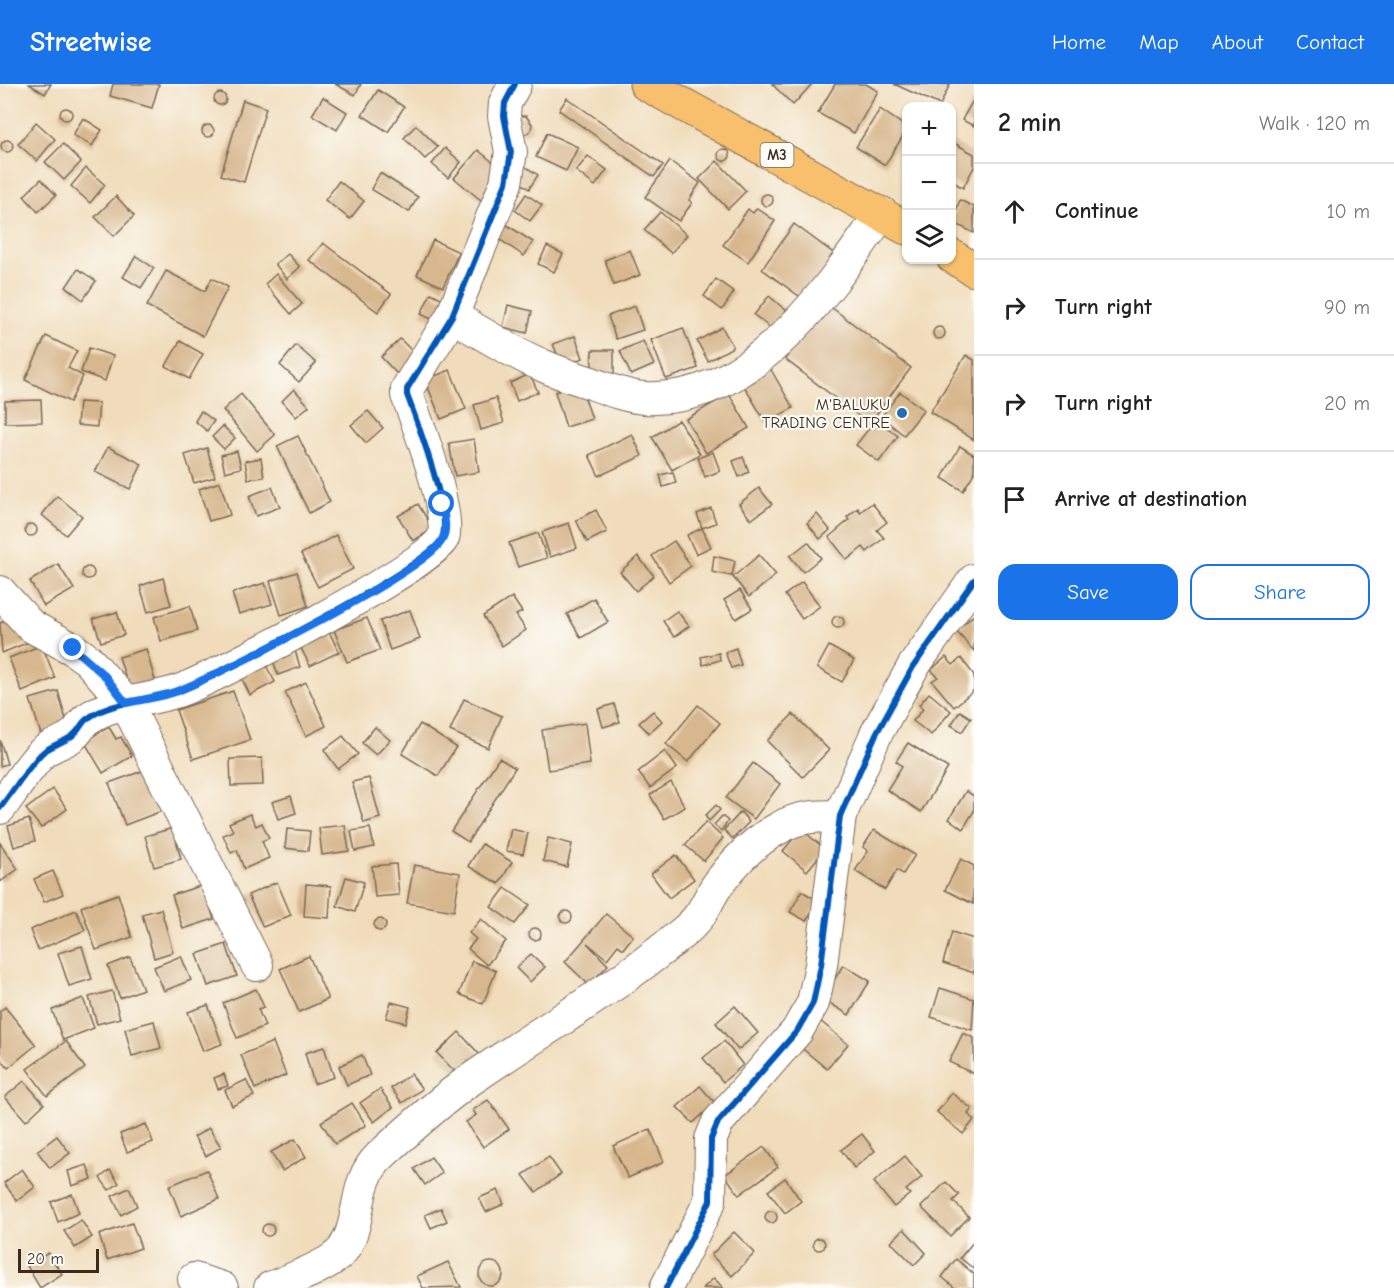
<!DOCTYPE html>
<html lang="en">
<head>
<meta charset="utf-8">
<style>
  body { margin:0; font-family:"Comic Neue",sans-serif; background:#f6f6f6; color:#222 }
  .controls { position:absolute; right:18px; top:18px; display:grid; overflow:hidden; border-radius:12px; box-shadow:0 2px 4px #0004 }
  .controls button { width:54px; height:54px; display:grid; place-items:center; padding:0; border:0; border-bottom:2px solid #e0e0e0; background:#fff; color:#222; font:30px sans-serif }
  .scale { position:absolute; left:18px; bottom:15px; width:81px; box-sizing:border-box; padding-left:6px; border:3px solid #3b2a1e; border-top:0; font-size:16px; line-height:21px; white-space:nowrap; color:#3b2a1e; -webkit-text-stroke:4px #fdfcf7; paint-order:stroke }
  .stop { position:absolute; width:18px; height:18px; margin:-14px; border:4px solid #1a73e8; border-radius:50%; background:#fff }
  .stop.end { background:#1a73e8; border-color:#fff; box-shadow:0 2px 6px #0008 }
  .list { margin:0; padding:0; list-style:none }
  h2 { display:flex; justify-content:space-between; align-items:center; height:78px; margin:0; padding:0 24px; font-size:26px }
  h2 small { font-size:20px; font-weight:400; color:#767676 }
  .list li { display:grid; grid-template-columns:39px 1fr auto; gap:18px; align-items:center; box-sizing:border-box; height:96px; padding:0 24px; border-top:2px solid #e0e0e0 }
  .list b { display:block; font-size:22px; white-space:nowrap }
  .list em { font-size:20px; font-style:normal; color:#767676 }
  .actions { display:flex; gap:12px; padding:18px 24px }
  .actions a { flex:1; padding:14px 0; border:2px solid #1a73e8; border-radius:18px; text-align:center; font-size:21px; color:#1a73e8 }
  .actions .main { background:#1a73e8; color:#fff }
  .icon { flex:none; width:33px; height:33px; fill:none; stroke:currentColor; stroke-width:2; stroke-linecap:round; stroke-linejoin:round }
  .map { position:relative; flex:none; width:974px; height:1204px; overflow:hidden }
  header { display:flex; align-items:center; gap:36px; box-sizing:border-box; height:84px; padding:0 30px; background:#1a73e8; color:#fff }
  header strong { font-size:28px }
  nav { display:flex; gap:33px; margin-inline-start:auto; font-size:21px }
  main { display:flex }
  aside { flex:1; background:#fff }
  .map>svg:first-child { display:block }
  .building { fill:#d7b78d }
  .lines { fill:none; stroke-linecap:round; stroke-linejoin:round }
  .minor-casing { stroke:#7a6855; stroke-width:34 }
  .trunk-casing { stroke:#7a6855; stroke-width:35 }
  .minor { stroke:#fff; stroke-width:32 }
  .trunk { stroke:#f8bf6c; stroke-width:33 }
  .cycleway-casing { stroke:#fdfcf7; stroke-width:10 }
  .cycleway { stroke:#0057b8; stroke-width:6 }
  .route { stroke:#1a73e8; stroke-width:8 }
  .poi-dot { fill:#1f6fb2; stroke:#fdfcf7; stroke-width:2 }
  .labels { text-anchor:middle; stroke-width:4.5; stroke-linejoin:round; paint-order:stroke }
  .shield { fill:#fdfcf7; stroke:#75695f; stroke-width:1.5 }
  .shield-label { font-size:15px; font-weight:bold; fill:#3b2a1e }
  .poi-label { font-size:16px; fill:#3b2a1e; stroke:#fdfcf7; text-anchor:end }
</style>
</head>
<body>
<header>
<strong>Streetwise</strong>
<nav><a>Home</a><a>Map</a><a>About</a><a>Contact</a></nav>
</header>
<main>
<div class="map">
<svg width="974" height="1204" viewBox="0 0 974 1204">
  <rect width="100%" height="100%" fill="#fdfcf7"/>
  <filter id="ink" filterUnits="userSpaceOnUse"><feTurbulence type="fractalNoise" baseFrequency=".0167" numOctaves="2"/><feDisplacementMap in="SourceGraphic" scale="12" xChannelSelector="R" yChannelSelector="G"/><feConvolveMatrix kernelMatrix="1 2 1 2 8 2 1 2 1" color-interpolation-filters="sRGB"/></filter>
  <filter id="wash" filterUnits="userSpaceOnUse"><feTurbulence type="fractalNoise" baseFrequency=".008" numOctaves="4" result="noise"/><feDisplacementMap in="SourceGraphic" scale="24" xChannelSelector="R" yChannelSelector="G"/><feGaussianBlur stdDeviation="1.35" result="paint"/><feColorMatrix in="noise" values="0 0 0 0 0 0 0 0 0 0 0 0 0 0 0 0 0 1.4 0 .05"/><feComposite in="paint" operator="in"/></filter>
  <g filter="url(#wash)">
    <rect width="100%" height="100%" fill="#f0dcba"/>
    <g id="blocks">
      <g class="building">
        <polygon points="29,0 51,0 45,10"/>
        <polygon points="113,0 159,0 152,24 110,12"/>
        <polygon points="335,0 361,0 355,11"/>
        <polygon points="772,0 812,0 793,21"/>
        <polygon points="835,0 866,0 878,7 854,49 818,29"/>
        <polygon points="894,0 950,0 940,21"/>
        <polygon points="378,6 404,23 388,48 362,31"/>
        <circle cx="220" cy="15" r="6"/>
        <polygon points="323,13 347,28 337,46 312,31"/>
        <polygon points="567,14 663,81 654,93 559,26"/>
        <polygon points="243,16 266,24 244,98 221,91"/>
        <polygon points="972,18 974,18 974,42 962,36"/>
        <circle cx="66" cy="30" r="6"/>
        <polygon points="880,25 906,43 906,47 885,81 856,63"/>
        <polygon points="519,32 526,32 532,40 531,46 526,50 520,51"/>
        <polygon points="83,34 102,46 92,62 73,51"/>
        <polygon points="36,38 55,55 37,77 18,60"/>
        <circle cx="208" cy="47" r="6"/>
        <polygon points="416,41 438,63 425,75 404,54"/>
        <polygon points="547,49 578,63 566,87 536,73"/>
        <circle cx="7" cy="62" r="6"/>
        <polygon points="952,58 974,70 974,83 963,104 952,97"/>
        <polygon points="63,60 81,78 64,96 45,78"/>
        <polygon points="445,64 461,78 448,94 432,80"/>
        <circle cx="724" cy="71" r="6"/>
        <polygon points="478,66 505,88 482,117 454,94"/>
        <polygon points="588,72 607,86 595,102 576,87"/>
        <polygon points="670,77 700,99 689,116 692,119 679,137 645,113"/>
        <polygon points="717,77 746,107 728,125 699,95"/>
        <polygon points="523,81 538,91 529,105 514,94"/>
        <polygon points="86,84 105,101 90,119 71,102"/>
        <polygon points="380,89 418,113 409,128 371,105"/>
        <polygon points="41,95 56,111 38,128 24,112"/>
        <polygon points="339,97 364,117 350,135 325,116"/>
        <circle cx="767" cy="116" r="6"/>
        <polygon points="526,110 542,121 530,137 515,126"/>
        <polygon points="116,112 134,132 114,152 95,133"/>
        <polygon points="960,116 974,123 974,149 952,138"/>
        <polygon points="757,124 775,137 748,178 723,161 748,125 753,129"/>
        <polygon points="660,128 687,151 671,169 644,146"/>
        <polygon points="504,139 533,158 524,172 496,153"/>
        <polygon points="794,140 836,171 803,215 762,185"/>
        <polygon points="433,156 459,168 443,203 417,191"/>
        <polygon points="323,159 391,210 378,228 309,176"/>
        <polygon points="547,162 563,170 554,188 538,180"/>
        <polygon points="630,166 640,191 614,201 605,176"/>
        <polygon points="288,170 300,183 287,195 275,180"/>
        <polygon points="136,172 154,184 141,204 123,193"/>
        <polygon points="78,185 96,197 83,216 66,203"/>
        <polygon points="166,187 205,207 212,194 228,203 203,252 147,222"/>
        <polygon points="276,190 302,220 291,230 265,200"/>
        <polygon points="716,195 734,208 722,226 704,212"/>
        <polygon points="431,209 449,218 439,239 421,230"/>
        <polygon points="769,212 788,228 773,246 754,231"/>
        <polygon points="827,220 911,284 869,340 785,275"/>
        <polygon points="508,221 532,227 527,249 503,243"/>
        <polygon points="635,222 643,246 616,255 608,232"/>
        <circle cx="939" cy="249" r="6"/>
        <polygon points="722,243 733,263 708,277 697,257"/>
        <polygon points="683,244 698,284 666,295 651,256"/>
        <polygon points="46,252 77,267 68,284 83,292 70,318 25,296"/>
        <polygon points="575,252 583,274 562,282 553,260"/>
        <polygon points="400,255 418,273 399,292 381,273"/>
        <polygon points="180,257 203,270 189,295 166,282"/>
        <polygon points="643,257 654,281 631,291 620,267"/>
        <polygon points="296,261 316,279 299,298 280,281"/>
        <polygon points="89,264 113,272 105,297 81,288"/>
        <rect x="592" y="266" width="22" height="25"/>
        <polygon points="966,271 974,276 974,356 930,328"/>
        <polygon points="770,284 793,324 766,339 743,300"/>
        <polygon points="450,286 466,325 441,335 425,296"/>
        <polygon points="530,290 538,308 517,317 510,299"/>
        <polygon points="580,300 592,335 566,343 555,308"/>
        <polygon points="294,305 309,322 296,333 282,317"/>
        <polygon points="900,308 924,326 904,351 881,333"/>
        <polygon points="241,310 275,351 257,367 223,326"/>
        <polygon points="729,310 749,344 706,369 686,335"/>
        <polygon points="496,314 504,339 481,346 474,321"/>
        <polygon points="41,316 42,338 5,339 5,317"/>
        <polygon points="79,318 99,319 97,343 77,341"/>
        <polygon points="201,327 214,337 207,347 195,337"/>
        <polygon points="368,327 383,344 366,359 351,341"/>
        <polygon points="876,335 898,352 879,378 856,361"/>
        <polygon points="679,336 700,370 672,386 652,353"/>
        <polygon points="223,342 235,354 224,365 212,353"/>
        <polygon points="632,350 642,372 599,392 589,371"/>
        <polygon points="298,352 330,418 309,429 277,362"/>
        <polygon points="474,355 479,388 455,392 449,359"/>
        <polygon points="960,362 974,371 974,389 963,407 942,394"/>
        <polygon points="108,363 142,380 130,405 95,388"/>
        <polygon points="207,364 215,393 194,399 185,371"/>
        <polygon points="237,367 241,384 225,388 221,371"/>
        <polygon points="713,368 720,387 705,393 698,374"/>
        <polygon points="743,373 749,388 739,393 733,377"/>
        <polygon points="261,374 264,393 248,395 245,377"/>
        <polygon points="673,388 676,399 663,403 660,391"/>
        <polygon points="220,398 230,431 209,437 199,405"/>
        <polygon points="272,403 280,423 256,432 249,412"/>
        <polygon points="759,404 772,420 751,436 739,420"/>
        <polygon points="57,412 82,432 66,451 42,431"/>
        <polygon points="872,419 887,438 877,446 884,454 867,468 863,463 847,476 829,453 849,436 847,433 858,424 860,428"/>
        <polygon points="418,420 433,445 413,457 398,432"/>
        <polygon points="711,424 716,439 702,444 697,430"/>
        <polygon points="596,426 607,448 587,458 576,436"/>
        <polygon points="817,430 830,446 820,455 807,439"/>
        <polygon points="569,439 577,464 550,473 542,448"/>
        <circle cx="31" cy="446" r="6"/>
        <polygon points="702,444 711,463 696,470 687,451"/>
        <polygon points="538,449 547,474 518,483 509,459"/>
        <polygon points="336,451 353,485 318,503 301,470"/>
        <polygon points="674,457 691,482 669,498 652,472"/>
        <polygon points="808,458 821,474 803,488 790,472"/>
        <polygon points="759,471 776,491 749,513 733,493"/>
        <polygon points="638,472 654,492 636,507 620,488"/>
        <polygon points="714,472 735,477 732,492 712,488"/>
        <polygon points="58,480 74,505 44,522 30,497"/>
        <circle cx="88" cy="489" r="6"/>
        <polygon points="297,488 308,522 281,531 270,497"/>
        <polygon points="163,494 171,521 148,528 140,502"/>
        <polygon points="802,498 820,522 802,535 785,511"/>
        <polygon points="265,499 272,520 239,530 232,509"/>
        <polygon points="740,506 752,525 736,535 724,516"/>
        <polygon points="512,513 522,528 516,531 526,546 502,562 483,532"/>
        <polygon points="594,514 608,538 581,554 567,530"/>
        <polygon points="190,522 197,547 161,557 154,533"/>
        <polygon points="410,526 420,555 390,566 380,537"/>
        <polygon points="677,527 689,542 674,553 663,537"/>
        <polygon points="117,528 124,551 101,558 93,535"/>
        <polygon points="974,531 974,567 956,547"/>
        <circle cx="838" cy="538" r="6"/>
        <polygon points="19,532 29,558 2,569 0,539"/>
        <polygon points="367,534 380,566 347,578 334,546"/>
        <polygon points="329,548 339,568 310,582 300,562"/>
        <polygon points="42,561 55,594 22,608 9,574"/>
        <polygon points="829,562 854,576 842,598 817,584"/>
        <polygon points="294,563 300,583 278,591 271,570"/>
        <polygon points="736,564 741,581 731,584 725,568"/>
        <polygon points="146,565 156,600 130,608 119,573"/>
        <polygon points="719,569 720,576 703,581 701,573"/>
        <polygon points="946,573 953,581 961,574 974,591 974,606 954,623 932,597 938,593 931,586"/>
        <polygon points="263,576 275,598 250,611 239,589"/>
        <polygon points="306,598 326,642 306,652 285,608"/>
        <polygon points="58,607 69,646 42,654 30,615"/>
        <polygon points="233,607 250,656 193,675 176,626"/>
        <polygon points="929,609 951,627 931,651 913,637 923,625 919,621"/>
        <polygon points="464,615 502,632 488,664 450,647"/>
        <polygon points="614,620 620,638 603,643 598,625"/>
        <polygon points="698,621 720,639 688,678 666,660"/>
        <polygon points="653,627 662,637 649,649 639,639"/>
        <polygon points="960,627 971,634 962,648 951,641"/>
        <polygon points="793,630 829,666 803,693 767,657"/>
        <polygon points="585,639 590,680 548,686 542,646"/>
        <polygon points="420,640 456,663 438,692 402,670"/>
        <polygon points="109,643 116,655 121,653 132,672 103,689 84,657"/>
        <polygon points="375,643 390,656 376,671 362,659"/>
        <polygon points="343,652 358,670 338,685 324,666"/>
        <polygon points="0,656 7,680 0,682"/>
        <polygon points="908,659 948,684 921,728 887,706 902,682 896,677"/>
        <polygon points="665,667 677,684 650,704 638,688"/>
        <polygon points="262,674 263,701 231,702 230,675"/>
        <polygon points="499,674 515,684 468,758 451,747"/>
        <polygon points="753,679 780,700 754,735 726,714"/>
        <polygon points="145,686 167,725 125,741 109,699"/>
        <polygon points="369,694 380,734 364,739 352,698"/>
        <polygon points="671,698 685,723 664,735 650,711"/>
        <polygon points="53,705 67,725 41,744 26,725"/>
        <polygon points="966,707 974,712 974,727 963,745 949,735"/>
        <polygon points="291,712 296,729 278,735 272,718"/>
        <polygon points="716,721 720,726 709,737 705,732"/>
        <polygon points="741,728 749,738 733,755 724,746"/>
        <polygon points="250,730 256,742 262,739 269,754 262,757 269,774 244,785 237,766 231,769 223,751 233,747 229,739"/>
        <polygon points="722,732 728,737 721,747 714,741"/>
        <polygon points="29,735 35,757 14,763 8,742"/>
        <polygon points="706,738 723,754 704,777 685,761"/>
        <polygon points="345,741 349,767 322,771 319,744"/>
        <polygon points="173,744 181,775 154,783 145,752"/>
        <polygon points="370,744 374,763 355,767 351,747"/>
        <polygon points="287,745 310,747 308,767 285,764"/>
        <polygon points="511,745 528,749 523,770 506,767"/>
        <polygon points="801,745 825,765 807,787 783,767"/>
        <polygon points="874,746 915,771 903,790 897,786 885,806 855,787 868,767 863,763"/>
        <polygon points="548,754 572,760 567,783 543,777"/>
        <polygon points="0,759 18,785 0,798"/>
        <polygon points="482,760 512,778 499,800 468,782"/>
        <polygon points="676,771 694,795 669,814 651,790"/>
        <polygon points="961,775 974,782 973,820 945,806"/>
        <polygon points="396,780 399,811 375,813 372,782"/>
        <polygon points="414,781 460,789 454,827 407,819"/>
        <polygon points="53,787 63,810 44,818 34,795"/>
        <polygon points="346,793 364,798 355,828 337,822"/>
        <polygon points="277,798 291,831 263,843 248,811"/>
        <polygon points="306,800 331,802 329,834 304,832"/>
        <polygon points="203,801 214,835 183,845 172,811"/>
        <polygon points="505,804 530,821 515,840 491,823"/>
        <polygon points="802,807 818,817 806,837 790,828"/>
        <polygon points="118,810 132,853 96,866 81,823"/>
        <polygon points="161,825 173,868 154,874 142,830"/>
        <polygon points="76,826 85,846 38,866 30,846"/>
        <circle cx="566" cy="833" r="6"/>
        <polygon points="606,830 633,852 623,865 618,861 607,875 587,859 608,881 589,901 565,878"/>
        <circle cx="380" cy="841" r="6"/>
        <polygon points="481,835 506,857 487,881 468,865 476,855 469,849"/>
        <circle cx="535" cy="850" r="6"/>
        <polygon points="952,848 974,855 974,889 943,879"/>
        <polygon points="226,860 237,892 208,902 197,870"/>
        <polygon points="82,862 92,895 69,902 58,869"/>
        <polygon points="531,870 545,883 530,898 516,884"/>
        <polygon points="181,872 191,896 164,907 154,883"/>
        <polygon points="309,872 328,915 299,928 280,885"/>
        <polygon points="130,873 143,905 120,914 108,882"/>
        <polygon points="472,877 496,887 483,920 459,910"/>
        <polygon points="843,881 870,897 849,931 823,915"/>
        <polygon points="940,904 974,915 972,946 931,933"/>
        <polygon points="256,905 264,923 258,925 265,942 237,954 223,919"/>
        <polygon points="112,907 120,934 97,940 89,913"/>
        <polygon points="83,914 94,944 63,956 52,926"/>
        <polygon points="391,918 410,923 406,939 386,934"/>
        <polygon points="208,921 222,960 203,967 188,928"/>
        <polygon points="735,922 758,949 738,966 716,939"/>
        <polygon points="5,923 36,961 8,984 0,974 0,927"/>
        <polygon points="819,936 848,960 827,985 798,961"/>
        <polygon points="154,937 161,964 132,972 125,945"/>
        <polygon points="459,948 480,971 459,992 437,969"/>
        <polygon points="963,949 974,954 974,990 949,978"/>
        <polygon points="66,957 85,984 47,1012 27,985"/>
        <polygon points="724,957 743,981 723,998 703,974"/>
        <polygon points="273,958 286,991 255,1005 241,971"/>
        <polygon points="324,963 334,993 314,1000 305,969"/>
        <polygon points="362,971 370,991 347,1001 339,982"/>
        <polygon points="224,990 228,1002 218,1005 214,994"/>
        <polygon points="411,990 422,1005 402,1019 391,1004"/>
        <polygon points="246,996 254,1012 232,1022 225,1006"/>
        <polygon points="24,997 44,1020 26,1037 5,1013"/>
        <polygon points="700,1002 715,1019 693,1039 677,1023"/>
        <polygon points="380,1005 393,1023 374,1038 360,1019"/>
        <polygon points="952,1009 972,1025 968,1030 974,1036 963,1050 937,1028"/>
        <polygon points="488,1016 509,1045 483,1063 466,1038 476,1031 473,1026"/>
        <polygon points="352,1019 366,1041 335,1060 321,1038"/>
        <polygon points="146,1040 153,1058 127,1068 120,1050"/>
        <polygon points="209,1044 221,1063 206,1072 194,1053"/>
        <polygon points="650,1045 664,1078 628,1094 613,1062"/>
        <polygon points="862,1050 875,1067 854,1084 841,1066"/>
        <polygon points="57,1052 70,1069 50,1084 37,1067"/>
        <polygon points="295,1055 306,1073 282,1087 271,1068"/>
        <polygon points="764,1063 778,1083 739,1111 725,1091"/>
        <polygon points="905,1072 922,1093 906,1106 910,1110 894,1123 874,1098"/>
        <polygon points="431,1073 442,1089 425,1101 414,1085"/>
        <polygon points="549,1073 561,1090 536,1108 523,1091"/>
        <polygon points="87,1081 92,1095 72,1102 68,1087"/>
        <polygon points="22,1085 35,1103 17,1117 4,1099"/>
        <polygon points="110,1086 119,1099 109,1106 100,1094"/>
        <polygon points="207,1086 219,1115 181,1132 169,1102"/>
        <polygon points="785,1094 801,1117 785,1129 768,1107"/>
        <polygon points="946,1098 959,1111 953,1117 969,1133 950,1152 921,1123"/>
        <polygon points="129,1104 137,1122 121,1131 112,1112"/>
        <polygon points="498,1106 504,1120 486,1128 479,1114"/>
        <polygon points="72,1110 79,1129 58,1138 51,1118"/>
        <polygon points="441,1124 447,1137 431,1144 425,1131"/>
        <circle cx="771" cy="1133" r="6"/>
        <polygon points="81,1136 92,1153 75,1164 64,1147"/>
        <polygon points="132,1139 141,1164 107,1176 99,1151"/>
        <circle cx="268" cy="1146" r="6"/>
        <polygon points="904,1145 926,1169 914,1181 891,1158"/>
        <polygon points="734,1148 755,1169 732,1192 711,1171"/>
        <circle cx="819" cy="1160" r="6"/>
        <polygon points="974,1157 974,1185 960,1174"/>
        <polygon points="48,1169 62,1190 40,1204 27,1182"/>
        <polygon points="956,1175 974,1190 974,1204 955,1204 942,1193"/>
        <polygon points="448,1178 461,1203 423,1204 417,1192"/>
        <circle cx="491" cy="1190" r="12"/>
        <polygon points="714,1194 723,1204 703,1204"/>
      </g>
    </g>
  </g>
  <g filter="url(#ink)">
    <use href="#blocks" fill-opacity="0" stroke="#7a6855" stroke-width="1.5"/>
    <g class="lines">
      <g class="minor-casing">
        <g id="minor">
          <path d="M 452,232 C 482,249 512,269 544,282 C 559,289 576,294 591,299 C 607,305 627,313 644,314 C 753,320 828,206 882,129"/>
          <polyline points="0,508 31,542 73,565 88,576 126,619 257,881"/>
          <path d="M 0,724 C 13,707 26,686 41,670 C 49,662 63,659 72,652 C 79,648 81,639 87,635 C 111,617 150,617 178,607 C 213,595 433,480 443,454 C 452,431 417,337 407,311 L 407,305 L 452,232 L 506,99 L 511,68 L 504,32 L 505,19 L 515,0"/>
          <polyline points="194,1195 222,1204"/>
          <path d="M 270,1204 C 287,1197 331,1181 342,1167 C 364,1137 351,1100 380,1072 C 407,1047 440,1017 470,996 C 542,946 619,903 686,846 C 708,827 706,814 722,795 C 737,775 757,756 779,744 C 798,732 818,732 840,732"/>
          <polyline points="666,1204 710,1117 711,1055 718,1038 797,947 813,919 821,881 840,732 876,650 913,583 974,496"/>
        </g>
      </g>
      <g class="trunk-casing">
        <g id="trunk">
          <polyline points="646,0 906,144"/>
          <polyline points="952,172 974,186"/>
        </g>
      </g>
      <use href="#minor" class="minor"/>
      <use href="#trunk" class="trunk"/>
      <g class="cycleway-casing">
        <g id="cycleway">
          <path d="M 0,724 C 13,707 26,686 41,670 C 49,662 63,659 72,652 C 79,648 81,639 87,635 C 111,617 150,617 178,607 C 213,595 433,480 443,454 C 452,431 417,337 407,311 L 407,305 L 452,232 L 506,99 L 511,68 L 504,32 L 505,19 L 515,0"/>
          <polyline points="666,1204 710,1117 711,1055 718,1038 797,947 813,919 821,881 840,732 876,650 913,583 974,496"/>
        </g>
      </g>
      <use href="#cycleway" class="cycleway"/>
    </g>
  </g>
  <g class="lines" filter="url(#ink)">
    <path class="route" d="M 73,564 L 105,592 L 126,619 C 144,615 164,613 180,606 C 220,590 428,486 442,456 C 448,445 444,431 442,420"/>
  </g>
  <circle class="poi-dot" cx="902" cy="329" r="6"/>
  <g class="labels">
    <rect class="shield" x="760.5" y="59" width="33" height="24" rx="4.5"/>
    <g class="shield-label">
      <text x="777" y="76">M3</text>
    </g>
    <g class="poi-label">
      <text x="890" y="326">M'BALUKU<tspan x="890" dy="18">TRADING CENTRE</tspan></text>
    </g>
  </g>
</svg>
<div class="controls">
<button>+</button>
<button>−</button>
<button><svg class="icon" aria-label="layers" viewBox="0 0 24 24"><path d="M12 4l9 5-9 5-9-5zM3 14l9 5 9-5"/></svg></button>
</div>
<div class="scale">20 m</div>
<div class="stop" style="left:442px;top:420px"></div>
<div class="stop end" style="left:73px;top:564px"></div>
</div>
<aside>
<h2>2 min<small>Walk · 120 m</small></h2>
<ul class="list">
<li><svg class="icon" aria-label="ahead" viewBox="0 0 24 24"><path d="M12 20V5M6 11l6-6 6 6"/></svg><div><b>Continue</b></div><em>10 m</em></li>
<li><svg class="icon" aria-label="right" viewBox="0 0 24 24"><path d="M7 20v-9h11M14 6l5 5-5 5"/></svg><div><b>Turn right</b></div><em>90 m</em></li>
<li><svg class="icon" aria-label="right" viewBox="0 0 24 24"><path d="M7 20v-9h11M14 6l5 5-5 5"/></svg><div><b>Turn right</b></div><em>20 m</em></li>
<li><svg class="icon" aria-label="arrive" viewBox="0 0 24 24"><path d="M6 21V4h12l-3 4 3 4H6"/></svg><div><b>Arrive at destination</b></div></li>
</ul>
<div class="actions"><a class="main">Save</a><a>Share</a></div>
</aside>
</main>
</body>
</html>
